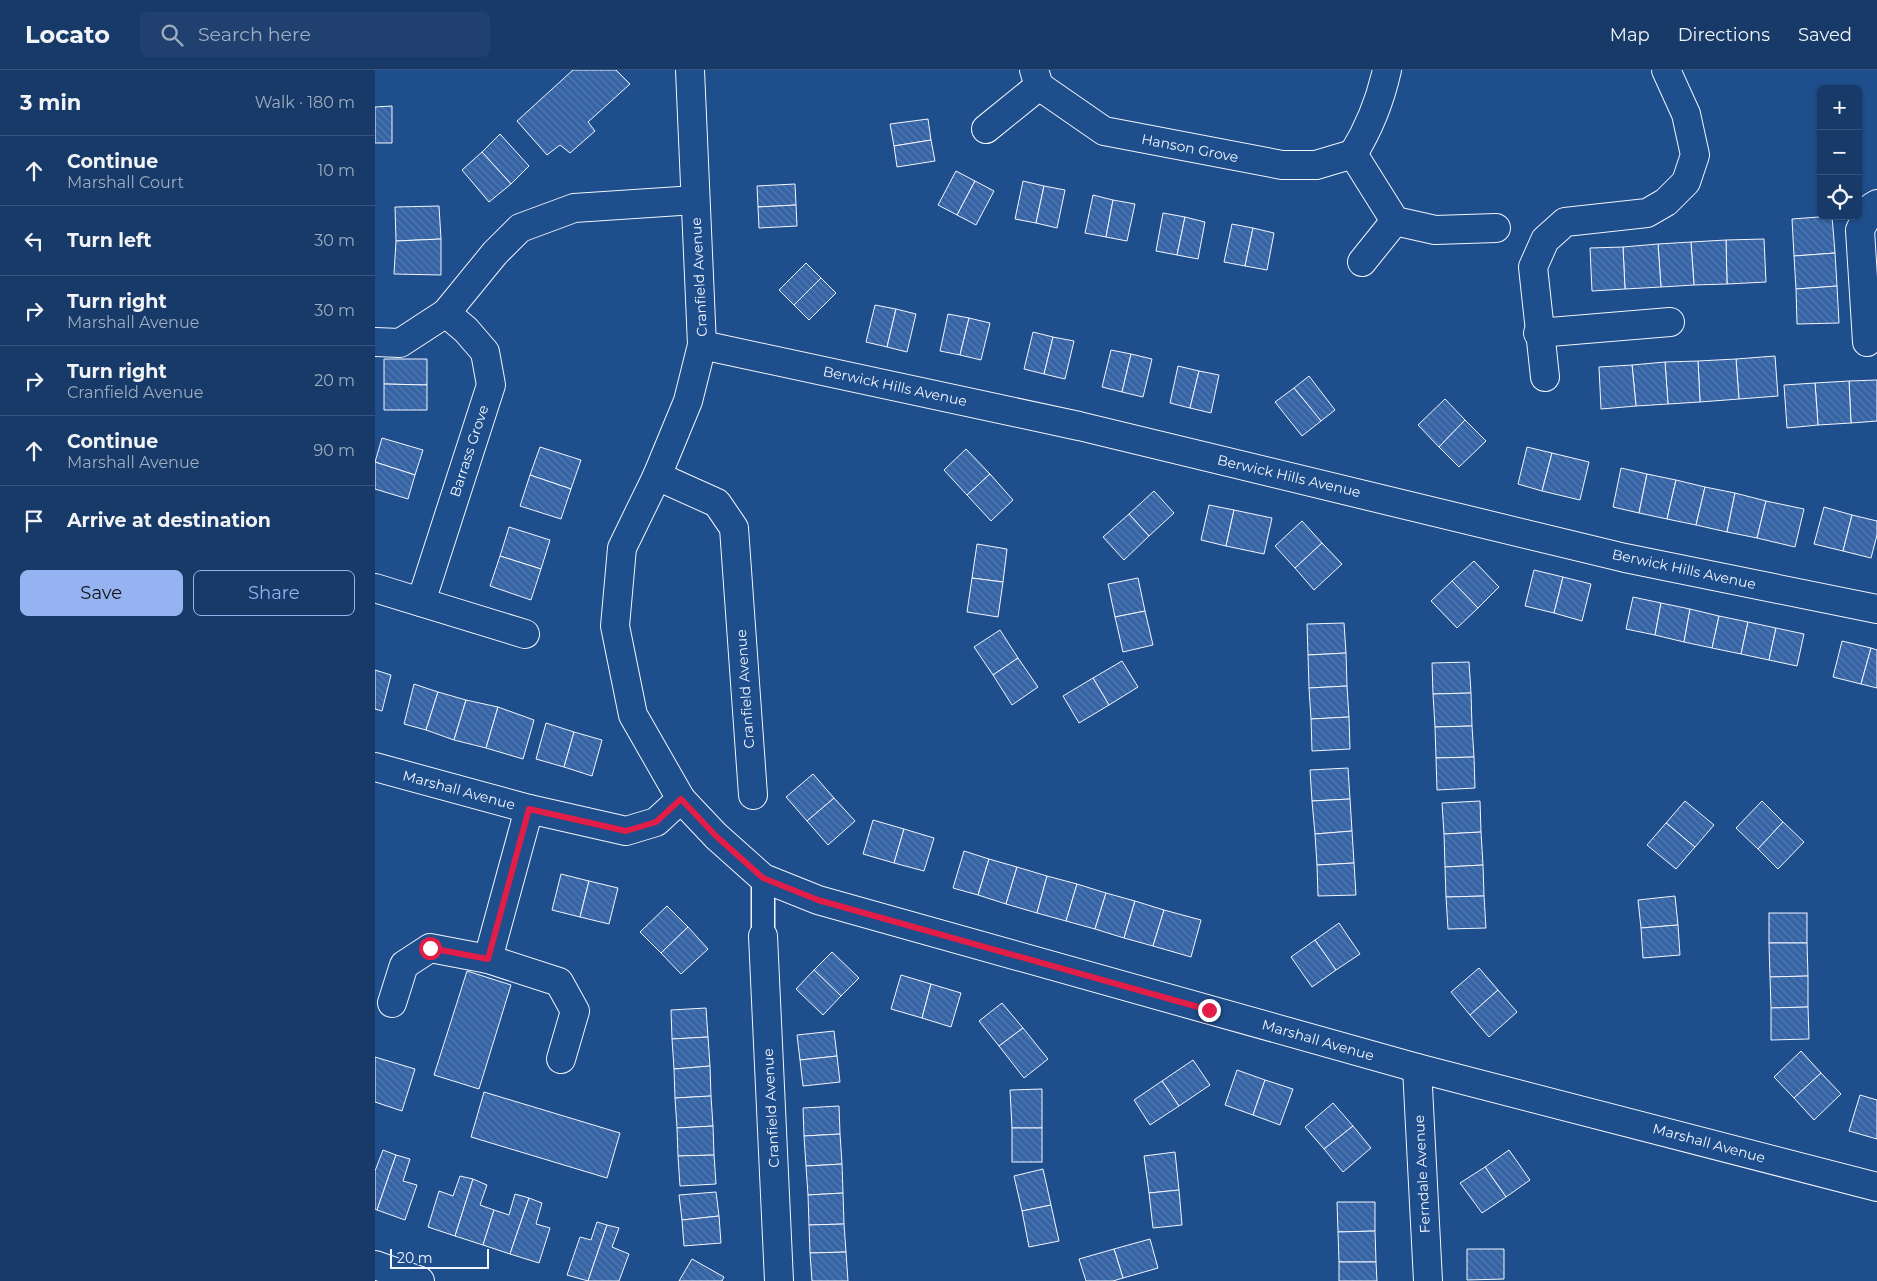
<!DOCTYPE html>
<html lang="en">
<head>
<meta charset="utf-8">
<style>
  body { margin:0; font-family:Montserrat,sans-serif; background:#20416f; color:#f1f3f6 }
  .controls { position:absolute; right:15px; top:15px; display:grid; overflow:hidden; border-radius:8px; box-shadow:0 1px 4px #0004 }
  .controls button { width:45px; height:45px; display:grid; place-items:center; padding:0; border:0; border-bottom:1px solid #36547d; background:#173a69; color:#f1f3f6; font:25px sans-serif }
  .scale { position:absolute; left:15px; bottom:12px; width:99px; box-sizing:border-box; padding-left:5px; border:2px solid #f2f6ff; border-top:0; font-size:14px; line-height:18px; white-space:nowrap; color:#f2f6ff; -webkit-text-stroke:4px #1f4e8c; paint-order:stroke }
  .stop { position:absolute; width:15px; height:15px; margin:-11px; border:4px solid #e11d48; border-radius:50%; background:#fff }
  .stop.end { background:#e11d48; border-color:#fff; box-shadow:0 1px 5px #0008 }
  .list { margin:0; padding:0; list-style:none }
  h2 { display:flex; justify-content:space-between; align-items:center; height:65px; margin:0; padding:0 20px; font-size:21px }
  h2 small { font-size:16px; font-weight:400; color:#9eadc0 }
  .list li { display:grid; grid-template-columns:32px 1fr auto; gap:15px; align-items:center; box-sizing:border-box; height:70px; padding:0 20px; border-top:1px solid #36547d }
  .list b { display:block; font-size:19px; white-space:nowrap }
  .list p { margin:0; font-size:16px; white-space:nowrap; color:#9eadc0 }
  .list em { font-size:16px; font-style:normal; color:#9eadc0 }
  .actions { display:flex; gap:10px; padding:15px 20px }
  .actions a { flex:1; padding:11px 0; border:1px solid #95b2f1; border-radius:8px; text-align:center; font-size:18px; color:#95b2f1 }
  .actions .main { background:#95b2f1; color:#111 }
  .icon { flex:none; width:28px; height:28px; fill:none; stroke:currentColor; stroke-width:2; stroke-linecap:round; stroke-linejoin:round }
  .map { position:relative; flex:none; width:1502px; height:1211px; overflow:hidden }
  header { display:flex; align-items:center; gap:30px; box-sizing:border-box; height:70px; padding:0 25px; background:#173a69; border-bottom:1px solid #36547d }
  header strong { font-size:24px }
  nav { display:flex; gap:28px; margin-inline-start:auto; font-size:18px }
  .search { width:350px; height:45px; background:#20416f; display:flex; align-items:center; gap:12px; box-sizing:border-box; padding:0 18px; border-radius:8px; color:#9eadc0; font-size:19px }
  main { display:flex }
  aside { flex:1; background:#173a69 }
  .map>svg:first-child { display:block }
  .building { fill:url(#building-back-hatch); stroke:#f2f6ff }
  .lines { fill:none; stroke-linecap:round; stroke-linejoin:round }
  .pedestrian-casing { stroke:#f2f6ff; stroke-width:25 }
  .minor-casing { stroke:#f2f6ff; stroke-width:30 }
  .pedestrian { stroke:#1f4e8c; stroke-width:22 }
  .minor { stroke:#1f4e8c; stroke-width:28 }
  .route { stroke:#e11d48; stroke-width:6 }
  .labels { text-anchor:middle; stroke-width:4; stroke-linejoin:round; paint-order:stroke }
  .street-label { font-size:14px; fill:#f2f6ff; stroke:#1f4e8c }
</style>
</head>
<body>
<header>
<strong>Locato</strong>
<div class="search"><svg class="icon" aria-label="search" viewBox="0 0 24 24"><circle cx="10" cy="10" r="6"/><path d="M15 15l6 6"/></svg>Search here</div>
<nav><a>Map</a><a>Directions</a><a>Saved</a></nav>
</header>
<main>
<aside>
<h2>3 min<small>Walk · 180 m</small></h2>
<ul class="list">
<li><svg class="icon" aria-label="ahead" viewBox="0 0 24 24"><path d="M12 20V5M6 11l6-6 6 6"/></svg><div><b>Continue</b><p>Marshall Court</p></div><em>10 m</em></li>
<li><svg class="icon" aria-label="left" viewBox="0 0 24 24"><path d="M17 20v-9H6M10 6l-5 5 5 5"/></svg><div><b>Turn left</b></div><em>30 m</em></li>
<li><svg class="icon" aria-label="right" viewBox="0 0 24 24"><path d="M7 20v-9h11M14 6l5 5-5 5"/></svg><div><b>Turn right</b><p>Marshall Avenue</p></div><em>30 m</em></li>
<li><svg class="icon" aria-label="right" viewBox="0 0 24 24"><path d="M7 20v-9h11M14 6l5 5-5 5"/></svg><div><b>Turn right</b><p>Cranfield Avenue</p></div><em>20 m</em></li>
<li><svg class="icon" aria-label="ahead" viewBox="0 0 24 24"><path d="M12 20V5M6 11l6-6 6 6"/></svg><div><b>Continue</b><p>Marshall Avenue</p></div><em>90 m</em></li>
<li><svg class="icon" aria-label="arrive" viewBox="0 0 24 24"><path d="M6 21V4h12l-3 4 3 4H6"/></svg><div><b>Arrive at destination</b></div></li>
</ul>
<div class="actions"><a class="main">Save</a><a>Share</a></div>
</aside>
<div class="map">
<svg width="1502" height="1211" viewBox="0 0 1502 1211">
  <defs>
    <pattern id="building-back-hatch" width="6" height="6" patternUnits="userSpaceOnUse" patternTransform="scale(1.25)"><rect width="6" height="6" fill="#3563a3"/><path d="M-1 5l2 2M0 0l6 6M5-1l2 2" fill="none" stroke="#537ab1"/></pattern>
  </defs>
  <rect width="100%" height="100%" fill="#1f4e8c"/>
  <g class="building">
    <polygon points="198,0 241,0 255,14 213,52 220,61 195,83 185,75 172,85 142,51"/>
    <polygon points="17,36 17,73 0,73 0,37"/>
    <polygon points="553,49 556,70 519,76 515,54"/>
    <polygon points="125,64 154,96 136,114 107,82"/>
    <polygon points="556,70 560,91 522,97 519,76"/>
    <polygon points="107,82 136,114 114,132 87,100"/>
    <polygon points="581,101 600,111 582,145 563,135"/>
    <polygon points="600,111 619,121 601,155 582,145"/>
    <polygon points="648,111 669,116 661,153 640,149"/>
    <polygon points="420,114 421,135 383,137 382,116"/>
    <polygon points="669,116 690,120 682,158 661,153"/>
    <polygon points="718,125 738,130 731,167 710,163"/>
    <polygon points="738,130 760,134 752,171 731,167"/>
    <polygon points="421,135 422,156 384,158 383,137"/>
    <polygon points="64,136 66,169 21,171 20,137"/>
    <polygon points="788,143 810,147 802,185 781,181"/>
    <polygon points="1457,146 1460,183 1419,186 1417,149"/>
    <polygon points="810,147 830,152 823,189 802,185"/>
    <polygon points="857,154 878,158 870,196 849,192"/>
    <polygon points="878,158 899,163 892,200 870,196"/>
    <polygon points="66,169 66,205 19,204 21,171"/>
    <polygon points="1389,169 1391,212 1352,214 1351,170"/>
    <polygon points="1351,170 1352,214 1319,215 1316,172"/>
    <polygon points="1316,172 1319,215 1286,217 1283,174"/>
    <polygon points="1283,174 1286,217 1250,219 1248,177"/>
    <polygon points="1248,177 1250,219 1217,221 1215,178"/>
    <polygon points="1460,183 1462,216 1421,219 1419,186"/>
    <polygon points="431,193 446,208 419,235 404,220"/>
    <polygon points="446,208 461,223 434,250 419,235"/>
    <polygon points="1462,216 1464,253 1422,254 1421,219"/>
    <polygon points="500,235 521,239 512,277 491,272"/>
    <polygon points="521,239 541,244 532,282 512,277"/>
    <polygon points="573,244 594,248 585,285 565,281"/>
    <polygon points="594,248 615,253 606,290 585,285"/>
    <polygon points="658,262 678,267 669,304 649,299"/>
    <polygon points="678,267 699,271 690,309 669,304"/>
    <polygon points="736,280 756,284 747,322 727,317"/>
    <polygon points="756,284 777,289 768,327 747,322"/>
    <polygon points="1400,286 1403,326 1364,329 1361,289"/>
    <polygon points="9,289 52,289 52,315 9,314"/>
    <polygon points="1361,289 1364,329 1325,332 1323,291"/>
    <polygon points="1323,291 1325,332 1293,334 1290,292"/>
    <polygon points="1290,292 1293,334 1261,336 1257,295"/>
    <polygon points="1257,295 1261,336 1226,339 1224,297"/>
    <polygon points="803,296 824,301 815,338 795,333"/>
    <polygon points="824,301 844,305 836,343 815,338"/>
    <polygon points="934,306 960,340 946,351 919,318"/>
    <polygon points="1502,310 1502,351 1476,353 1474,311"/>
    <polygon points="1474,311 1476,353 1443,355 1440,313"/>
    <polygon points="1440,313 1443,355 1412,358 1409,315"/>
    <polygon points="9,314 52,315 52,340 9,340"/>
    <polygon points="919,318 946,351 927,366 900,332"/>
    <polygon points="1070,329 1090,350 1064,377 1043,355"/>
    <polygon points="1090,350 1111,371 1084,397 1064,377"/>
    <polygon points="7,368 48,380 40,405 0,392"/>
    <polygon points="165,377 206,390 196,419 155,405"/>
    <polygon points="1152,377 1177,383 1167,421 1143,414"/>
    <polygon points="591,379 615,404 592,425 569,400"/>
    <polygon points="1177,383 1214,392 1205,430 1167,421"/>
    <polygon points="0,392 40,405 33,429 0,419"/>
    <polygon points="1246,398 1272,404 1264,443 1238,437"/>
    <polygon points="615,404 638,430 616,451 592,425"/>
    <polygon points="1272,404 1301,410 1292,449 1264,443"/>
    <polygon points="155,405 196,419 186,449 145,436"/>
    <polygon points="1301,410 1330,417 1321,455 1292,449"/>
    <polygon points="1330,417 1360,423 1352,462 1321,455"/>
    <polygon points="779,421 799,443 774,466 754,444"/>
    <polygon points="1360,423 1391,431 1382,468 1352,462"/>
    <polygon points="1391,431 1429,439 1420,477 1382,468"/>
    <polygon points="834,435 859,440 851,476 826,470"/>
    <polygon points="1449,437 1477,445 1468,481 1439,474"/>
    <polygon points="859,440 897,448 889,484 851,476"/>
    <polygon points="754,444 774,466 749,490 728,467"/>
    <polygon points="1477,445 1502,451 1502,465 1496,488 1468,481"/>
    <polygon points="927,451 947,473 920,498 900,476"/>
    <polygon points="134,457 175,470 166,499 125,486"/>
    <polygon points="947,473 967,494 939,520 920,498"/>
    <polygon points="602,474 632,479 628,512 597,508"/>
    <polygon points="125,486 166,499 156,530 115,516"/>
    <polygon points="1099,491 1124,517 1103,538 1077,511"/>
    <polygon points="1159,500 1188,507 1179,543 1150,536"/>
    <polygon points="1188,507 1216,514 1207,551 1179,543"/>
    <polygon points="597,508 628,512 623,547 592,542"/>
    <polygon points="763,508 770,541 740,547 733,514"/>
    <polygon points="1077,511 1103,538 1082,558 1056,531"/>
    <polygon points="1258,527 1286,533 1280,565 1251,559"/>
    <polygon points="1286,533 1315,539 1309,572 1280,565"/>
    <polygon points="1315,539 1344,546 1337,578 1309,572"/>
    <polygon points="770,541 778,575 748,582 740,547"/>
    <polygon points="1344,546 1373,552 1366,584 1337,578"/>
    <polygon points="1373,552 1401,558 1394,590 1366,584"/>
    <polygon points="969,553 971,583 933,585 932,554"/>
    <polygon points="1401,558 1429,564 1422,596 1394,590"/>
    <polygon points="625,560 643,588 618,605 599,577"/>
    <polygon points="1467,571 1496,578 1486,614 1458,607"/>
    <polygon points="1496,578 1502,580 1502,618 1486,614"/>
    <polygon points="971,583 972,616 934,618 933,585"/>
    <polygon points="643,588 663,617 637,635 618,605"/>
    <polygon points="747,591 763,617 734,635 718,608"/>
    <polygon points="1094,592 1096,623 1058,624 1057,593"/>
    <polygon points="0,600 16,605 7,641 0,639"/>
    <polygon points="718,608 734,635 704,653 688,626"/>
    <polygon points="39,614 63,622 51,660 29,654"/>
    <polygon points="972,616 974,647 936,649 934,618"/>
    <polygon points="63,622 91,630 79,670 51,660"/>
    <polygon points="1096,623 1097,656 1060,657 1058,624"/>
    <polygon points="91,630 123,637 111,678 79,670"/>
    <polygon points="123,637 159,650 148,689 111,678"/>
    <polygon points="974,647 975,679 937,681 936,649"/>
    <polygon points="171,653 199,662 189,697 161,689"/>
    <polygon points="1097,656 1099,687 1061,688 1060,657"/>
    <polygon points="199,662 227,670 217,706 189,697"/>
    <polygon points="1099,687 1100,718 1062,720 1061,688"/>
    <polygon points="973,698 975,729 937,731 935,700"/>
    <polygon points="438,704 459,728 432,751 411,727"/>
    <polygon points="459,728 480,751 453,775 432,751"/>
    <polygon points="975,729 977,761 940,764 937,731"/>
    <polygon points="1105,731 1106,762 1069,764 1067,733"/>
    <polygon points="1310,731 1339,755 1320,777 1291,753"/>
    <polygon points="1387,731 1408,752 1383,779 1361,758"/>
    <polygon points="498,750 529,759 519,793 488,784"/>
    <polygon points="1408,752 1429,772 1403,799 1383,779"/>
    <polygon points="1291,753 1320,777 1301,799 1272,775"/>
    <polygon points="529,759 559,768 549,801 519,793"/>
    <polygon points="977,761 979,793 942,795 940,764"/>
    <polygon points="1106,762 1108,795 1070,797 1069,764"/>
    <polygon points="589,781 614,789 603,825 578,818"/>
    <polygon points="614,789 642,797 631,834 603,825"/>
    <polygon points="979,793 981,825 943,826 942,795"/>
    <polygon points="1108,795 1109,826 1071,827 1070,797"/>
    <polygon points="642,797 672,806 662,843 631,834"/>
    <polygon points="186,804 214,811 205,847 177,840"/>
    <polygon points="672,806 702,814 691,851 662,843"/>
    <polygon points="214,811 243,818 234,854 205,847"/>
    <polygon points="702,814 731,823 720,859 691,851"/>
    <polygon points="731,823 760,831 749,868 720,859"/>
    <polygon points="1109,826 1111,858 1073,859 1071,827"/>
    <polygon points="1300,826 1303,855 1266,858 1263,830"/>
    <polygon points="760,831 789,840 778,876 749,868"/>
    <polygon points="292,836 313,857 286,883 265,862"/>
    <polygon points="789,840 826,850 816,887 778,876"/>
    <rect x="1394" y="843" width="38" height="30"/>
    <polygon points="964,853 985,884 961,900 940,870"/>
    <polygon points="1303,855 1305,885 1268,888 1266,858"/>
    <polygon points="313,857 333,879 306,904 286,883"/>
    <polygon points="940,870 961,900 937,917 916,887"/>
    <polygon points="1394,873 1432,873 1433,906 1395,907"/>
    <polygon points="457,882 484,908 466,926 439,900"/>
    <polygon points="1104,898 1123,920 1095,945 1076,922"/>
    <polygon points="439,900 466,926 448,945 421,919"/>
    <polygon points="92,901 136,915 104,1019 59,1005"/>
    <polygon points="526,905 556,914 547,948 516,939"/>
    <polygon points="1433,906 1433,937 1396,938 1395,907"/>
    <polygon points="556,914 586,923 576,957 547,948"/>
    <polygon points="1123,920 1142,942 1114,967 1095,945"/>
    <polygon points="627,933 648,958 624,976 604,951"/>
    <polygon points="1433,937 1434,969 1396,970 1396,938"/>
    <polygon points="331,938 333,967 297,969 296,940"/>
    <polygon points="648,958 673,989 649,1008 624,976"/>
    <polygon points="459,961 462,986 425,990 422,965"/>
    <polygon points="333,967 335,996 299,999 297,969"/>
    <polygon points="1426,981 1446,1003 1419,1028 1399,1007"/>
    <polygon points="462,986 465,1012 428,1016 425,990"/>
    <polygon points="0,987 40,999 27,1041 0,1032"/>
    <polygon points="818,990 835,1015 804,1036 787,1011"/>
    <polygon points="335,996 336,1026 300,1028 299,999"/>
    <polygon points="862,1000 890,1010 878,1045 850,1035"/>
    <polygon points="1446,1003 1466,1024 1439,1050 1419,1028"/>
    <polygon points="890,1010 918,1019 905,1055 878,1045"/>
    <polygon points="787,1011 804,1036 775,1055 759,1030"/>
    <polygon points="667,1019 667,1058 637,1058 635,1020"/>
    <polygon points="109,1022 245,1063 232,1108 96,1067"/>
    <polygon points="1485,1025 1502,1030 1502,1069 1474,1061"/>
    <polygon points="336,1026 338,1056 302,1058 300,1028"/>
    <polygon points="958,1033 978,1056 949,1079 930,1057"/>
    <polygon points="464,1036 465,1064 429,1066 428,1038"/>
    <polygon points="338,1056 339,1085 303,1086 302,1058"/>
    <polygon points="978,1056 996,1078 968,1102 949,1079"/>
    <rect x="637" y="1058" width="30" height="34"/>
    <polygon points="465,1064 467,1094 431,1096 429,1066"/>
    <polygon points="8,1080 21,1085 2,1140 0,1139 0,1101"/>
    <polygon points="1134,1080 1155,1110 1131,1127 1110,1097"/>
    <polygon points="800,1082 804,1120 774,1123 769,1086"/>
    <polygon points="21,1085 35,1089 28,1111 42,1115 30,1150 2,1140"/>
    <polygon points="339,1085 341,1114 305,1116 303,1086"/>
    <polygon points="467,1094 468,1123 433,1125 431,1096"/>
    <polygon points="1110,1097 1131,1127 1107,1143 1085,1113"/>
    <polygon points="668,1099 676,1135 647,1141 639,1106"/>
    <polygon points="85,1106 98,1109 80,1166 53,1157 64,1121 78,1126"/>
    <polygon points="98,1109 112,1115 105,1135 119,1140 108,1175 80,1166"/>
    <polygon points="804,1120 807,1155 778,1158 774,1123"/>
    <polygon points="341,1122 344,1146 307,1150 304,1125"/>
    <polygon points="468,1123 469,1154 434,1155 433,1125"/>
    <polygon points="140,1124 154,1128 135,1184 108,1175 119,1140 134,1145"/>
    <polygon points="154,1128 167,1133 161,1154 175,1158 164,1193 135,1184"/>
    <polygon points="962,1132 1000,1132 1000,1161 963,1162"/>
    <polygon points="676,1135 684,1171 654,1177 647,1141"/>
    <polygon points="344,1146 346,1173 309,1176 307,1150"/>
    <polygon points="222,1152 232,1155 213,1211 192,1205 205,1167 216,1170"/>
    <polygon points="469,1154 471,1182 435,1183 434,1155"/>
    <polygon points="232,1155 244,1158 237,1177 254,1184 244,1211 213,1211"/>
    <polygon points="1000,1161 1001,1192 964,1192 963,1162"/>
    <polygon points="775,1169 783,1198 748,1208 739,1179"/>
    <polygon points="739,1179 748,1208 738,1211 711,1211 704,1189"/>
    <polygon points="1092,1179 1129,1179 1129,1209 1092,1210"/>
    <polygon points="471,1182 473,1211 437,1211 435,1183"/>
    <polygon points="317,1189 349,1207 347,1211 304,1211"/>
    <polygon points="964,1192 1001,1192 1002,1211 964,1211"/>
  </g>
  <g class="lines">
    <g class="pedestrian-casing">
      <polyline id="pedestrian" points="388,808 388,866"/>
    </g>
    <g class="minor-casing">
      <g id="minor">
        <polyline points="315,0 327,275 313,331 282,406 247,478 240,556 258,645 306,729 341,766 388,808 443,830 1042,998 1502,1117"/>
        <path d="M 659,0 L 664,16 L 729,61 L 907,95 L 941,95 L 978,84 C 995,57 1005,31 1012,0"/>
        <polyline points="611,59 664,16"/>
        <polyline points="978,84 1020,151 1060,160 1121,158"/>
        <polyline points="987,192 1020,151"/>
        <polyline points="1163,263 1295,252"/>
        <polyline points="0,272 25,273 71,243 120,183 145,158 199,138 320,130"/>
        <polyline points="1492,272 1485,160 1497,137 1502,134"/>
        <polyline points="327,275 704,356 1250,488 1502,539"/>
        <polyline points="1170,307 1158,197 1170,170 1190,152 1272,143 1291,132 1311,112 1320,85 1311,44 1291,0"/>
        <polyline points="282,406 342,433 359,458 378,725"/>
        <polyline points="0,518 150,564"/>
        <polyline points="46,532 116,315 110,282 91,260 71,243"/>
        <polyline points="0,697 154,739 251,761 281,752 306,729"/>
        <polyline points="388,866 404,1211"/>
        <polyline points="113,889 154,739"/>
        <polyline points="17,933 29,895 55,878 113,889 184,912 200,941 186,989"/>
        <polyline points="1042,998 1053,1211"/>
        <polyline points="0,1195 45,1211"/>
      </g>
    </g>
    <use href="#pedestrian" class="pedestrian"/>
    <use href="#minor" class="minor"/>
  </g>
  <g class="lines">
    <polyline class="route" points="55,878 113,889 154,739 251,761 281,752 306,729 341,766 388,808 443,830 834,940"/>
  </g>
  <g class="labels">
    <g class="street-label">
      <text transform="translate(815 78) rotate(11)" y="5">Hanson Grove</text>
      <text transform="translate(324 207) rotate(-93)" y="5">Cranfield Avenue</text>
      <text transform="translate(520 316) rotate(12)" y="5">Berwick Hills Avenue</text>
      <text transform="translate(94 381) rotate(-72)" y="5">Barrass Grove</text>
      <text transform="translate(914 406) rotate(13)" y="5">Berwick Hills Avenue</text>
      <text transform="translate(1309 499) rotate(12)" y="5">Berwick Hills Avenue</text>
      <text transform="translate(370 619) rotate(-94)" y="5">Cranfield Avenue</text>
      <text transform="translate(84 720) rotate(15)" y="5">Marshall Avenue</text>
      <text transform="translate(943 970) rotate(16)" y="5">Marshall Avenue</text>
      <text transform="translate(396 1038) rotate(-93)" y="5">Cranfield Avenue</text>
      <text transform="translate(1334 1073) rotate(15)" y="5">Marshall Avenue</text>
      <text transform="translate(1047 1104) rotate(-93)" y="5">Ferndale Avenue</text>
    </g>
  </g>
</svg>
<div class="controls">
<button>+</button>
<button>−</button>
<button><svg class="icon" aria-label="locate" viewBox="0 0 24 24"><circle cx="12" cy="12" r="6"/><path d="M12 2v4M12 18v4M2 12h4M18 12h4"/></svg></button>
</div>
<div class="scale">20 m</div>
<div class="stop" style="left:55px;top:878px"></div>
<div class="stop end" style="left:834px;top:940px"></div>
</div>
</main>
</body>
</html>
